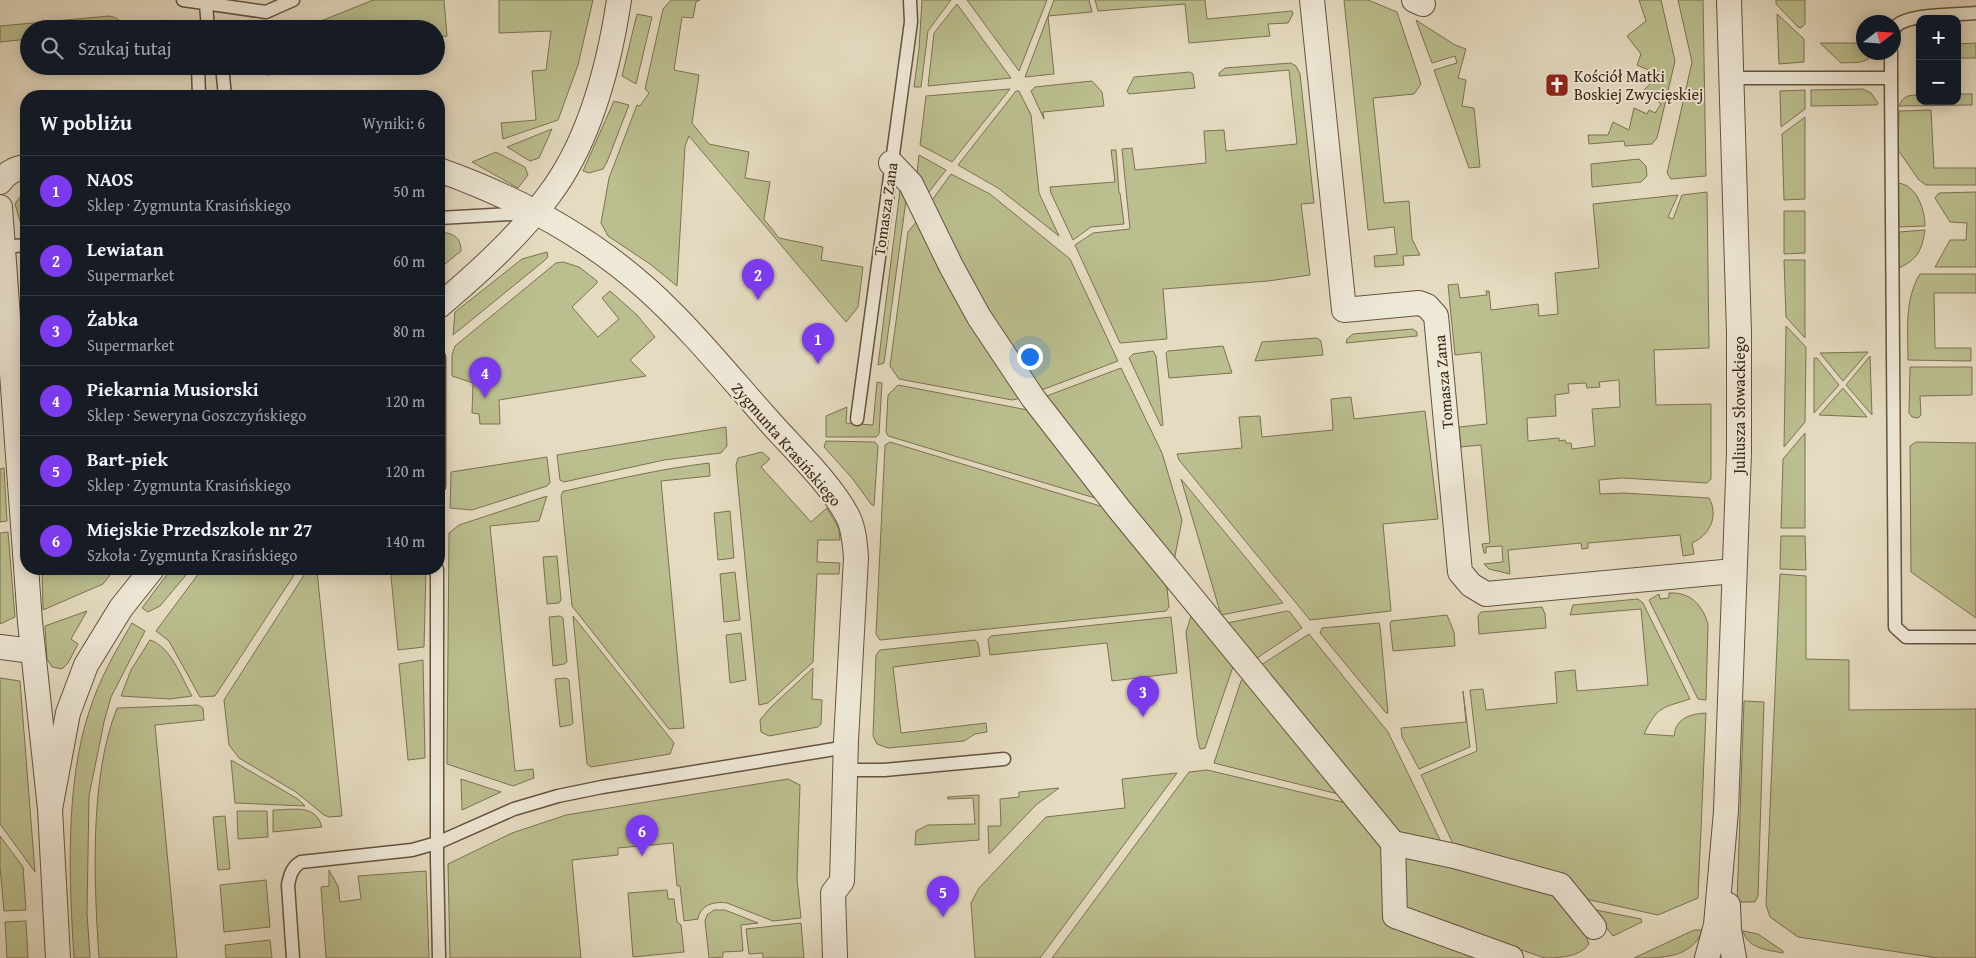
<!DOCTYPE html>
<html lang="pl">
<head>
<meta charset="utf-8">
<style>
  body { margin:0; font-family:"Gentium Book Plus",serif; background:#20242c; color:#f1f3f6 }
  .controls { position:absolute; right:15px; top:15px; display:grid; overflow:hidden; border-radius:10px; box-shadow:0 2px 12px #0003 }
  .controls button { width:45px; height:45px; display:grid; place-items:center; padding:0; border:0; border-bottom:1px solid #363941; background:#171b24; color:#f1f3f6; font:25px sans-serif }
  .compass { position:absolute; left:1856px; top:15px; width:45px; height:45px; border-radius:50%; background:#171b24; box-shadow:0 2px 12px #0003; rotate:73deg }
  .you { position:absolute; left:1029px; top:356px; width:18px; height:18px; margin:-12px; border:4px solid #fff; border-radius:50%; background:#1a73e8; box-shadow:0 0 0 8px #1a73e833 }
  .badge { display:grid; place-items:center; width:32px; height:32px; border-radius:50%; background:#7c3aed; color:#fff; font-size:16px; font-weight:700 }
  .pin { position:absolute; translate:-50% -41px; filter:drop-shadow(0 1px 2px #0008) }
  .pin::after { content:''; position:absolute; top:26px; width:18px; height:15px; background:inherit; clip-path:polygon(0 0,100% 0,50% 100%) }
  .list { margin:0; padding:0; list-style:none }
  h2 { display:flex; justify-content:space-between; align-items:center; height:65px; margin:0; padding:0 20px; font-size:21px }
  h2 small { font-size:16px; font-weight:400; color:#9ea1a6 }
  .list li { display:grid; grid-template-columns:32px 1fr auto; gap:15px; align-items:center; box-sizing:border-box; height:70px; padding:0 20px; border-top:1px solid #363941 }
  .list b { display:block; font-size:19px; white-space:nowrap }
  .list p { margin:0; font-size:16px; white-space:nowrap; color:#9ea1a6 }
  .list em { font-size:16px; font-style:normal; color:#9ea1a6 }
  .icon { flex:none; width:28px; height:28px; fill:none; stroke:currentColor; stroke-width:2; stroke-linecap:round; stroke-linejoin:round }
  .map { position:relative; flex:none; width:1976px; height:958px; overflow:hidden }
  .search { position:absolute; background:#171b24; box-shadow:0 2px 12px #0003; left:20px; top:20px; width:425px; height:55px; display:flex; align-items:center; gap:12px; box-sizing:border-box; padding:0 18px; border-radius:28px; color:#9ea1a6; font-size:19px }
  .panel { position:absolute; background:#171b24; box-shadow:0 2px 12px #0003; left:20px; top:90px; width:425px; height:485px; border-radius:20px }
  .map>svg:first-child { display:block }
  .green { fill:#bbbe8e; stroke:#7c7251; fill-rule:evenodd }
  .lines { fill:none; stroke-linecap:round; stroke-linejoin:round }
  .lane-casing { stroke:#66533f; stroke-width:15 }
  .street-casing { stroke:#66533f; stroke-width:26 }
  .lane { stroke:#eee8d7; stroke-width:12 }
  .street { stroke:#eee8d7; stroke-width:24 }
  .labels { text-anchor:middle; stroke-width:4; stroke-linejoin:round; paint-order:stroke }
  .poi-label { font-size:16px; fill:#3c2614; stroke:#eee8d7; text-anchor:start }
  .street-label { font-size:16px; fill:#3c2614; stroke:#eee8d7 }
</style>
</head>
<body>
<div class="map">
<svg width="1976" height="958" viewBox="0 0 1976 958">
  <rect width="100%" height="100%" fill="#e5dbc1"/>
  <filter id="stains"><feTurbulence type="fractalNoise" baseFrequency=".004" numOctaves="4"/><feColorMatrix values="0 0 0 0 .2 0 0 0 0 .09 0 0 0 0 .02 0 0 0 .5 -.17"/></filter>
  <radialGradient id="worn" r=".72"><stop offset=".6" stop-color="#630" stop-opacity="0"/><stop offset="1" stop-color="#630" stop-opacity=".3"/></radialGradient>
  <g class="green">
    <polygon points="373,0 444,0 447,36 436,37 436,29 301,29"/>
    <polygon points="499,0 593,0 578,65 558,120 503,139 501,123 536,120 532,71 546,70 551,31 499,33"/>
    <polygon points="671,0 700,0 696,2 693,18 682,17 674,70 699,75 692,123 709,144 749,152 745,178 770,182 764,219 779,238 823,247 821,260 863,267 858,307 846,322 689,136 685,146 677,286 650,264 608,236 601,223 609,178 637,105 640,106 649,93 645,89 663,9"/>
    <polygon points="922,0 951,0 928,31 921,87 914,87 919,49"/>
    <polygon points="967,0 1047,0 1019,71"/>
    <polygon points="1054,0 1089,0 1092,12 1048,16 1054,74 1025,77"/>
    <polygon points="1095,0 1205,0 1207,19 1292,11 1293,14 1288,23 1268,24 1270,36 1189,43 1185,4 1098,11"/>
    <polygon points="1344,0 1368,0 1397,12 1421,84 1414,94 1373,98 1384,203 1409,201 1412,239 1420,255 1403,256 1404,265 1375,267 1374,256 1397,254 1394,227 1368,230"/>
    <polygon points="1639,0 1661,0 1675,61 1657,138 1652,144 1625,146 1624,141 1589,144 1588,135 1608,135 1613,122 1629,130 1634,108 1647,114 1649,110 1655,113 1661,104 1644,90 1654,80 1652,77 1655,73 1637,65 1641,54 1627,36 1646,21"/>
    <polygon points="1678,0 1703,0 1706,176 1671,179 1667,173 1692,62"/>
    <polygon points="1776,0 1805,0 1805,24 1801,28 1798,27 1776,4"/>
    <polygon points="957,4 1011,78 928,86 934,33"/>
    <polygon points="637,14 652,17 636,84 622,76"/>
    <polygon points="1777,14 1804,39 1804,62 1779,64"/>
    <path d="M 109,16 C 117,17 122,21 125,29 L 29,29 L 29,39 L 0,42 L 0,26 Z"/>
    <polygon points="1416,20 1455,45 1466,49 1458,78 1466,80 1462,106 1474,108 1480,167 1469,168 1434,70 1457,63 1455,56 1432,63"/>
    <path d="M 1820,43 L 1863,43 L 1864,52 L 1874,53 C 1866,65 1854,62 1841,63 Z"/>
    <polygon points="1976,43 1976,58 1957,58 1957,44"/>
    <polygon points="1291,63 1296,66 1300,74 1314,203 1301,204 1310,275 1268,281 1163,289 1167,339 1120,343 1075,245 1093,233 1130,229 1122,149 1132,148 1135,170 1206,163 1204,131 1224,130 1226,151 1297,144 1289,70 1219,76 1219,73 1225,68"/>
    <polygon points="265,66 370,66 266,75"/>
    <polygon points="1190,72 1193,74 1195,88 1129,94 1127,91 1134,77"/>
    <polygon points="1092,81 1102,92 1104,106 1043,112 1044,119 1031,91 1035,87"/>
    <polygon points="1010,89 952,162 920,145 926,96"/>
    <polygon points="1863,89 1871,93 1878,103 1877,105 1811,106 1811,90"/>
    <polygon points="1805,90 1805,109 1781,127 1780,91"/>
    <polygon points="1016,91 1019,91 1031,115 1039,193 1059,236 998,188 958,165"/>
    <path d="M 1957,94 L 1972,94 L 1972,105 L 1899,106 C 1903,95 1910,95 1920,95 L 1920,101 L 1957,101 Z"/>
    <polygon points="614,101 629,105 607,162 603,169 589,173 583,171"/>
    <polygon points="1931,110 1934,168 1976,168 1976,185 1926,185 1919,180 1898,150 1899,111"/>
    <polygon points="1805,117 1805,199 1784,200 1782,134"/>
    <polygon points="552,129 539,158 530,161 507,147"/>
    <polygon points="1111,150 1116,150 1119,193 1120,193 1124,224 1091,227 1073,240 1051,193 1050,187 1115,182"/>
    <polygon points="496,152 525,167 528,175 518,188 472,162"/>
    <polygon points="919,155 946,170 929,192 926,194 917,173"/>
    <polygon points="1639,159 1646,166 1647,176 1641,182 1592,187 1591,164"/>
    <polygon points="951,174 990,194 1070,259 1118,361 1039,391 1006,344 930,203"/>
    <polygon points="901,182 907,193 884,363 878,365"/>
    <path d="M 1898,183 C 1917,185 1925,210 1925,226 L 1899,227 Z"/>
    <polygon points="25,190 26,190 26,225 20,221 15,204"/>
    <path d="M 1707,192 L 1709,348 L 1654,350 L 1656,405 L 1711,404 L 1711,479 L 1707,483 L 1622,478 L 1599,480 L 1600,494 L 1623,493 L 1709,498 C 1719,516 1710,535 1692,543 L 1694,554 L 1683,556 L 1680,535 L 1588,543 L 1588,548 L 1582,549 L 1581,543 L 1508,550 L 1510,574 L 1489,569 L 1484,564 L 1503,562 L 1502,546 L 1486,547 L 1486,553 L 1484,553 L 1482,544 L 1490,543 L 1481,445 L 1461,447 L 1459,427 L 1487,424 L 1481,352 L 1455,355 L 1448,285 L 1458,284 L 1460,298 L 1487,295 L 1486,291 L 1489,291 L 1491,310 L 1538,304 L 1539,316 L 1558,314 L 1555,273 L 1599,268 L 1593,204 L 1678,195 L 1668,217 L 1673,219 L 1682,195 ZM 1619,380 L 1620,407 L 1592,409 L 1595,446 L 1572,449 L 1571,443 L 1566,443 L 1565,440 L 1559,441 L 1559,438 L 1528,441 L 1527,418 L 1556,416 L 1555,395 L 1569,393 L 1568,384 L 1586,383 L 1587,388 L 1600,387 L 1599,382 Z"/>
    <polygon points="1976,192 1976,267 1935,267 1950,240 1966,240 1967,223 1950,222 1935,198 1939,193"/>
    <polygon points="1784,211 1805,211 1805,253 1784,254"/>
    <polygon points="917,221 1022,398 1012,400 899,379 890,366 908,232"/>
    <path d="M 1925,230 C 1922,250 1918,259 1899,268 L 1899,232 Z"/>
    <path d="M 439,232 C 452,233 461,236 461,251 L 439,269 Z"/>
    <polygon points="547,252 548,257 544,261 453,335 455,312 522,259"/>
    <polygon points="1784,260 1805,260 1805,338 1786,317"/>
    <polygon points="563,262 579,267 597,281 597,283 572,307 598,337 619,319 602,298 610,291 637,315 655,337 630,360 646,376 499,400 500,424 480,424 479,414 472,413 473,383 452,376 452,355 455,346 556,263"/>
    <path d="M 1920,274 L 1976,274 L 1976,293 L 1934,293 L 1935,348 L 1971,348 L 1971,361 L 1908,360 C 1908,332 1904,300 1920,274 Z"/>
    <polygon points="1786,326 1806,347 1805,422 1784,447"/>
    <polygon points="1413,329 1417,332 1417,336 1346,343 1347,339 1353,334"/>
    <polygon points="1317,338 1321,341 1323,355 1255,361 1262,342"/>
    <polygon points="1223,346 1232,373 1169,378 1166,353 1168,351"/>
    <polygon points="1153,351 1156,356 1163,425 1161,426 1129,358 1133,354"/>
    <polygon points="1868,352 1843,381 1820,353"/>
    <polygon points="1870,356 1872,415 1846,385"/>
    <polygon points="1814,358 1817,358 1839,385 1814,413"/>
    <polygon points="1910,367 1972,367 1972,395 1920,396 1921,415 1918,418 1912,417 1909,413"/>
    <polygon points="1121,368 1162,453 1182,520 1174,561 1044,397"/>
    <polygon points="877,382 882,383 879,434 876,437 826,437 826,416 847,407 846,423 873,425"/>
    <polygon points="898,385 1033,411 1098,497 1095,498 888,436 886,432 888,395"/>
    <polygon points="1843,388 1867,417 1819,415"/>
    <polygon points="1351,397 1354,419 1425,411 1438,519 1383,524 1391,611 1310,620 1179,460 1177,454 1242,448 1239,417 1260,416 1262,437 1333,430 1331,399"/>
    <polygon points="726,427 727,446 721,453 664,460 564,482 560,480 557,455"/>
    <polygon points="1805,433 1805,528 1781,528 1783,459"/>
    <polygon points="826,441 875,442 878,446 874,506 871,504 852,478 824,447"/>
    <polygon points="890,442 1110,509 1166,578 1169,607 1166,611 880,640 876,634 885,445"/>
    <polygon points="1916,442 1976,443 1976,618 1911,572 1910,446"/>
    <polygon points="762,452 770,459 761,467 811,522 827,508 839,529 840,540 818,540 817,562 840,563 839,574 817,574 813,662 768,703 759,705 736,465 738,458"/>
    <polygon points="547,457 550,483 547,486 472,510 450,508 451,472"/>
    <path d="M 709,463 L 710,476 L 661,481 L 684,728 L 669,729 L 572,606 L 561,496 L 563,491 L 565,491 C 613,480 660,469 709,463 Z"/>
    <polygon points="4,468 7,521 0,522 0,469"/>
    <polygon points="1181,479 1283,603 1221,615"/>
    <polygon points="547,496 539,521 490,526 515,771 533,769 534,778 513,786 447,764 449,533 459,525"/>
    <polygon points="730,511 734,558 718,560 714,513"/>
    <polygon points="8,532 15,617 0,624 0,533"/>
    <polygon points="1781,536 1805,536 1806,570 1780,569"/>
    <polygon points="557,556 561,600 559,603 547,604 543,557"/>
    <polygon points="42,569 115,569 103,584 43,610"/>
    <polygon points="171,569 191,569 160,606 148,612 142,608"/>
    <polygon points="202,569 298,569 215,696 200,697 169,641 156,631"/>
    <polygon points="308,569 338,569 317,571 342,816 329,817 324,815 296,792 239,758 229,745 224,700"/>
    <polygon points="400,569 426,569 424,647 398,650 391,576"/>
    <polygon points="735,572 740,620 724,622 720,574"/>
    <polygon points="1780,574 1806,576 1806,659 1849,660 1849,710 1976,709 1976,958 1938,958 1798,937 1770,917 1766,905"/>
    <path d="M 1669,593 C 1690,592 1702,604 1708,624 L 1706,700 L 1698,699 L 1649,600 L 1659,594 L 1660,599 L 1669,598 Z"/>
    <path d="M 1638,599 L 1643,603 L 1690,699 C 1663,708 1658,705 1644,734 L 1674,736 C 1676,718 1690,714 1706,713 L 1698,898 L 1658,915 L 1581,898 L 1454,846 L 1421,775 L 1477,751 L 1470,690 L 1483,689 L 1486,710 L 1557,703 L 1555,672 L 1575,670 L 1577,691 L 1648,685 L 1641,609 L 1570,615 L 1573,605 Z"/>
    <polygon points="1542,607 1545,614 1546,628 1479,634 1478,616 1481,612"/>
    <polygon points="87,611 71,639 78,644 68,663 62,669 52,667 47,659 45,626"/>
    <polygon points="1287,611 1290,612 1302,628 1257,658 1254,658 1243,642 1241,643 1227,623"/>
    <polygon points="1192,613 1235,661 1205,748 1200,749 1197,737 1186,632"/>
    <polygon points="1447,615 1454,632 1455,646 1393,651 1390,624 1391,621"/>
    <polygon points="560,616 563,618 567,662 564,664 553,666 549,617"/>
    <polygon points="573,616 674,743 670,754 591,767 587,764"/>
    <polygon points="1171,617 1177,673 1112,681 1107,643 990,655 988,639 991,636"/>
    <path d="M 132,623 L 145,631 L 111,697 L 104,722 L 89,796 L 87,913 L 90,958 L 74,958 C 69,881 65,785 89,712 C 99,680 115,652 132,623 Z"/>
    <polygon points="1379,623 1380,626 1388,713 1386,713 1320,633 1322,628"/>
    <polygon points="741,633 746,680 730,683 726,635"/>
    <polygon points="1309,634 1388,732 1441,842 1395,832 1261,665"/>
    <path d="M 150,640 C 171,647 181,677 192,696 L 170,699 L 121,696 L 131,670 Z"/>
    <polygon points="975,640 978,643 980,656 893,667 901,733 986,723 987,732 975,734 964,741 888,748 877,744 873,736 876,655 880,650"/>
    <polygon points="423,660 425,758 408,760 399,664"/>
    <polygon points="813,668 812,699 822,700 821,724 818,727 769,736 761,732 760,720 771,707"/>
    <polygon points="1247,675 1338,794 1214,763 1241,681"/>
    <polygon points="0,678 20,681 35,872 0,824"/>
    <polygon points="566,678 569,680 573,723 571,725 560,727 555,679"/>
    <polygon points="1463,691 1470,747 1419,769 1402,737 1401,728 1466,722"/>
    <polygon points="1744,701 1764,702 1758,896 1755,902 1737,902"/>
    <path d="M 198,705 L 203,708 L 204,720 L 155,725 L 177,958 L 99,958 C 94,883 89,779 117,708 Z"/>
    <polygon points="231,760 298,799 305,806 235,803"/>
    <polygon points="1207,770 1351,804 1384,845 1386,924 1491,958 1052,958 1189,772"/>
    <polygon points="1177,773 1040,958 975,958 971,903 979,888 1046,817 1125,808 1122,779"/>
    <polygon points="461,779 501,792 462,810"/>
    <path d="M 788,779 L 800,785 L 797,879 L 801,918 L 773,921 L 727,903 C 714,901 700,905 698,919 L 684,921 L 680,886 L 677,886 L 673,843 L 618,848 L 618,855 L 572,860 L 581,958 L 450,958 L 448,864 L 512,833 L 566,815 Z"/>
    <polygon points="1059,788 1036,805 989,854 988,826 1001,826 1000,799 1019,797 1019,792"/>
    <polygon points="979,795 979,840 915,845 916,831 928,825 975,824 973,798 948,799 947,797"/>
    <path d="M 273,810 C 293,810 315,803 322,827 L 273,832 Z"/>
    <polygon points="237,811 267,811 268,837 238,839"/>
    <polygon points="225,816 230,869 218,870 213,817"/>
    <polygon points="0,836 23,867 26,910 4,911 0,867"/>
    <path d="M 1404,855 L 1553,893 L 1584,931 L 1589,944 C 1580,957 1559,958 1545,958 L 1411,912 L 1405,904 Z"/>
    <polygon points="329,870 338,886 340,902 361,899 358,876 426,871 429,958 326,958 321,887 329,886"/>
    <polygon points="266,880 270,927 224,932 220,885"/>
    <polygon points="667,890 668,899 674,899 677,922 681,925 684,952 633,957 628,893"/>
    <polygon points="1591,909 1641,919 1642,922 1613,936"/>
    <polygon points="714,910 725,910 758,923 741,925 743,951 723,952 723,957 709,958 705,921 707,915"/>
    <polygon points="26,921 28,958 7,958 5,922"/>
    <polygon points="801,923 804,958 763,958 763,953 749,954 746,929"/>
    <path d="M 1694,930 L 1703,930 C 1691,958 1664,958 1634,958 Z"/>
    <path d="M 1743,931 L 1758,934 L 1783,951 L 1783,953 C 1768,950 1748,949 1743,931 Z"/>
    <polygon points="270,940 272,958 226,958 225,945"/>
  </g>
  <g class="lines">
    <g class="lane-casing">
      <g id="lane">
        <polyline points="183,0 266,12 293,0"/>
        <polyline points="206,4 208,29"/>
        <path d="M 1894,29 C 1902,13 1958,15 1976,13"/>
        <polyline points="198,66 199,96"/>
        <polyline points="222,66 225,96"/>
        <polyline points="1731,78 1891,78 1891,52"/>
        <polyline points="1891,78 1895,627 1906,637 1976,637"/>
        <polyline points="439,218 529,213"/>
        <polyline points="3,247 26,245"/>
        <polyline points="439,357 439,486"/>
        <polyline points="857,419 911,22 910,0"/>
        <polyline points="437,569 437,859 439,958"/>
        <polyline points="846,770 884,770 1004,759"/>
        <path d="M 293,958 L 288,885 C 290,875 292,867 301,862 L 412,850 L 437,843 L 514,809 L 558,796 L 602,787 L 847,747"/>
      </g>
    </g>
    <g class="street-casing">
      <g id="street">
        <polyline points="1312,0 1344,310 1419,303 1427,306 1436,316 1460,572 1471,585 1486,594 1734,571"/>
        <polyline points="1414,0 1423,4"/>
        <polyline points="891,163 911,184 951,266 979,317 1033,398 1119,509 1393,843 1395,916 1511,958"/>
        <path d="M 439,170 C 515,197 588,236 648,290 C 692,330 729,376 769,421 C 793,448 832,485 848,517 C 854,529 855,544 856,558 L 846,741 L 842,881 L 833,893 L 835,958"/>
        <path d="M 0,182 C 6,173 16,168 26,167"/>
        <polyline points="0,207 30,622 50,809"/>
        <path d="M 439,306 C 478,273 518,237 549,195 C 590,141 609,66 619,0"/>
        <polyline points="0,647 32,651"/>
        <polyline points="1393,843 1454,856 1560,885 1594,927"/>
        <polyline points="1728,905 1729,930 1734,958"/>
        <polyline points="58,958 50,809 68,713 86,665 121,608 152,569"/>
        <polyline points="1707,958 1716,925 1726,811 1739,452 1739,333 1729,0"/>
      </g>
    </g>
    <use href="#lane" class="lane"/>
    <use href="#street" class="street"/>
  </g>
  <defs>
    <g id="church-square" transform="scale(1.25)"><rect x="-9" y="-9" width="18" height="18" rx="4" fill="#8f2418" stroke="#eee8d7"/><path d="M-1.2-6h2.4v3.5h3.3v2.4h-3.3V6h-2.4V-.1h-3.3v-2.4h3.3Z" fill="#fff"/></g>
  </defs>
  <g fill-rule="evenodd">
    <use href="#church-square" x="1557" y="85"/>
  </g>
  <g class="labels">
    <g class="poi-label">
      <text x="1574" y="82">Kościół Matki<tspan x="1574" dy="18">Boskiej Zwycięskiej</tspan></text>
    </g>
    <g class="street-label">
      <text transform="translate(885 209) rotate(-82)" y="6">Tomasza Zana</text>
      <text transform="translate(1443 382) rotate(-95)" y="6">Tomasza Zana</text>
      <text transform="translate(1739 405) rotate(-90)" y="6">Juliusza Słowackiego</text>
      <text transform="translate(787 444) rotate(49)" y="6">Zygmunta Krasińskiego</text>
    </g>
  </g>
  <rect width="100%" height="100%" filter="url(#stains)"/>
  <rect width="100%" height="100%" fill="url(#worn)"/>
</svg>
<div class="controls">
<button>+</button>
<button>−</button>
</div>
<svg class="compass" viewBox="-18 -18 36 36"><path d="M0-13l5 13h-10z" fill="#e53935"/><path d="M0 13l5-13h-10z" fill="#9ea1a6"/></svg>
<div class="you"></div>
<div class="pin badge" style="left:818px;top:364px">1</div>
<div class="pin badge" style="left:758px;top:300px">2</div>
<div class="pin badge" style="left:1143px;top:717px">3</div>
<div class="pin badge" style="left:485px;top:398px">4</div>
<div class="pin badge" style="left:943px;top:917px">5</div>
<div class="pin badge" style="left:642px;top:856px">6</div>
<div class="search"><svg class="icon" aria-label="search" viewBox="0 0 24 24"><circle cx="10" cy="10" r="6"/><path d="M15 15l6 6"/></svg>Szukaj tutaj</div>
<section class="panel">
<h2>W pobliżu<small>Wyniki: 6</small></h2>
<ul class="list">
<li><span class="badge">1</span><div><b>NAOS</b><p>Sklep · Zygmunta Krasińskiego</p></div><em>50 m</em></li>
<li><span class="badge">2</span><div><b>Lewiatan</b><p>Supermarket</p></div><em>60 m</em></li>
<li><span class="badge">3</span><div><b>Żabka</b><p>Supermarket</p></div><em>80 m</em></li>
<li><span class="badge">4</span><div><b>Piekarnia Musiorski</b><p>Sklep · Seweryna Goszczyńskiego</p></div><em>120 m</em></li>
<li><span class="badge">5</span><div><b>Bart-piek</b><p>Sklep · Zygmunta Krasińskiego</p></div><em>120 m</em></li>
<li><span class="badge">6</span><div><b>Miejskie Przedszkole nr 27</b><p>Szkoła · Zygmunta Krasińskiego</p></div><em>140 m</em></li>
</ul>
</section>
</div>
</body>
</html>
